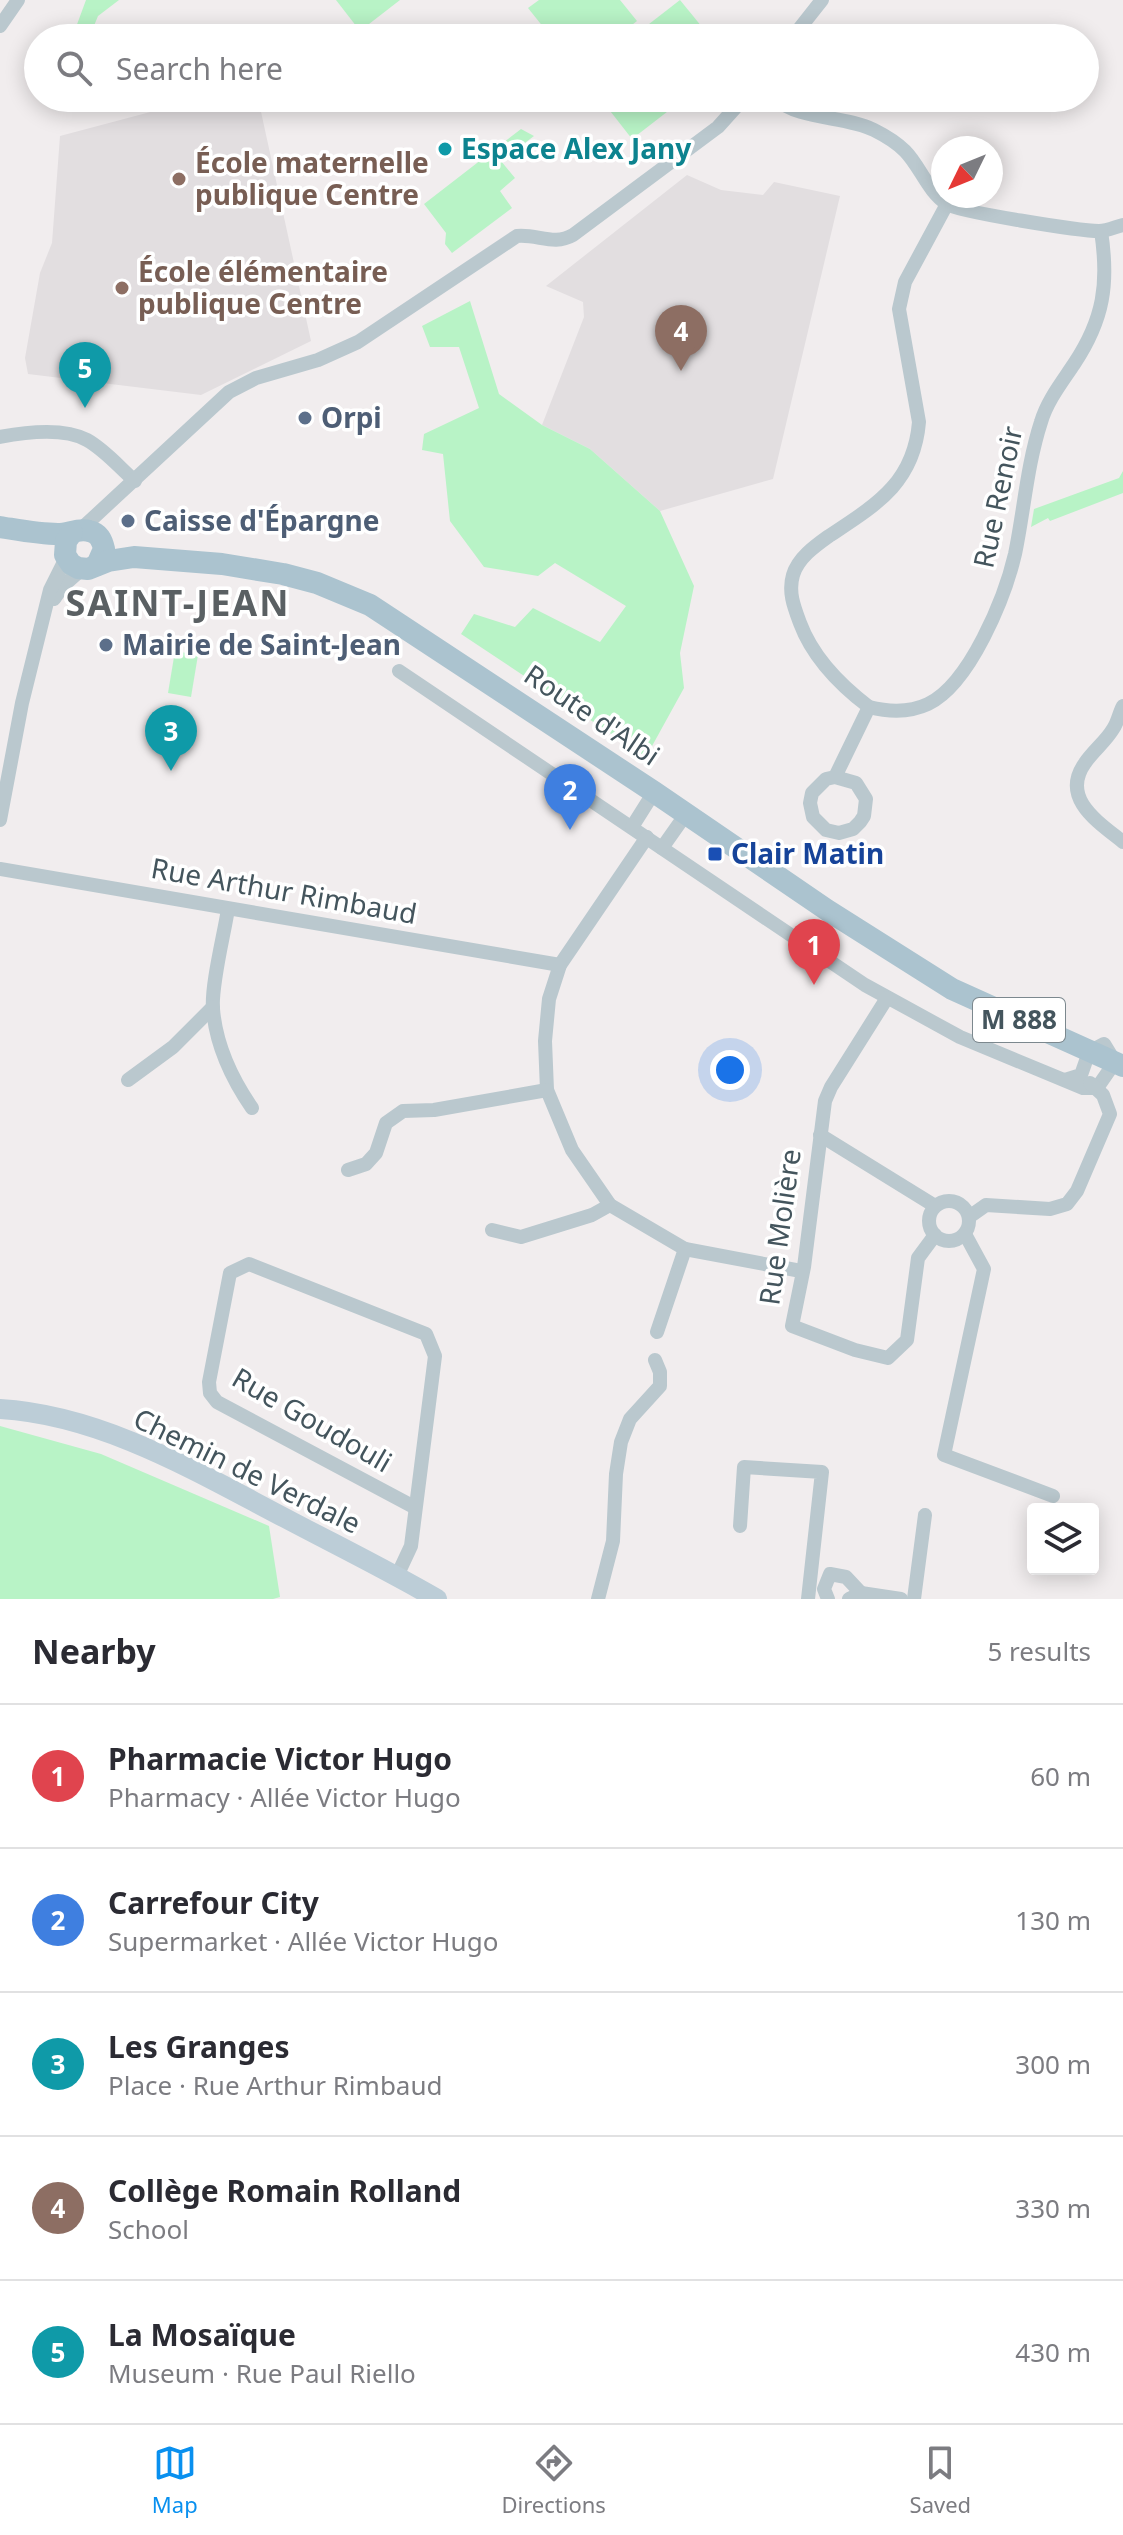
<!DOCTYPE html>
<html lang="en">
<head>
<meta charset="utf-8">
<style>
  body { margin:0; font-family:"Noto Sans",sans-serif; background:#f7f7f7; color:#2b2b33 }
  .controls { position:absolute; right:24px; bottom:24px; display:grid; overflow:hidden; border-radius:8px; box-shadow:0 4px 20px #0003 }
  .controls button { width:72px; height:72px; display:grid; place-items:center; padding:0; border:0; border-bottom:2px solid #e1e1e2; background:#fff; color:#2b2b33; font:40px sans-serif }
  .compass { position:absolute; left:931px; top:136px; width:72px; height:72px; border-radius:50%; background:#fff; box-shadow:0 4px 20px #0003; rotate:227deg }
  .you { position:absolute; left:730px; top:1070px; width:28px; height:28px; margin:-20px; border:6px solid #fff; border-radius:50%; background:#1a73e8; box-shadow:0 0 0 12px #1a73e833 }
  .badge { display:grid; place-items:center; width:52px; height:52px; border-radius:50%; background:#0990ef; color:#fff; font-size:26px; font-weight:700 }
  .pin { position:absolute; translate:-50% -66px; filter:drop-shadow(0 2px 4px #0008) }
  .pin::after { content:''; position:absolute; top:42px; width:28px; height:24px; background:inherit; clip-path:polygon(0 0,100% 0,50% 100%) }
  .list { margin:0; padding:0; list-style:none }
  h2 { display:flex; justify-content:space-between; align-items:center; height:104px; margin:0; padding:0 32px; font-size:34px }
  h2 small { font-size:26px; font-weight:400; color:#7c7c81 }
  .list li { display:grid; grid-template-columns:52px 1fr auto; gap:24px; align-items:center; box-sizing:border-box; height:144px; padding:0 32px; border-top:2px solid #e1e1e2 }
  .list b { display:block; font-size:30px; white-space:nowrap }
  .list p { margin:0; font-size:26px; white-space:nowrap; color:#7c7c81 }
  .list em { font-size:26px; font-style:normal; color:#7c7c81 }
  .icon { flex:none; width:44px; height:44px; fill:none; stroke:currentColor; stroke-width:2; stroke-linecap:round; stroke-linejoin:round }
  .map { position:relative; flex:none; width:1123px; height:1599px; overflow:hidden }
  .search { position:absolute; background:#fff; box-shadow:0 4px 20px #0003; left:24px; right:24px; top:24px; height:88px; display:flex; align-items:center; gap:20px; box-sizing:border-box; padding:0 28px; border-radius:44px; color:#7c7c81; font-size:30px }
  .sheet { height:824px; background:#fff }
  nav { display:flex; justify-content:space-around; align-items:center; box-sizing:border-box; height:112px; border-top:2px solid #e1e1e2; background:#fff; font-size:22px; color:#7c7c81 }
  nav a { display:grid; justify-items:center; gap:4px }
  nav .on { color:#0990ef }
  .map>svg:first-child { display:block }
  .education { fill:#e2dee0 }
  .green { fill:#b8f3c6 }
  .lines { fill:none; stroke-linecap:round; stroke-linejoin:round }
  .street { stroke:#bac8ce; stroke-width:14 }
  .secondary { stroke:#bccdd7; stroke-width:20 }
  .primary { stroke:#abc3cf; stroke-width:22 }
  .culture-dot { fill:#0f9aa8; stroke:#fff; stroke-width:3 }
  .education-dot { fill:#8d6e63; stroke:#fff; stroke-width:3 }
  .service-dot { fill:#5c6f8a; stroke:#fff; stroke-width:3 }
  .transit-dot { fill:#1a4fb4; stroke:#fff; stroke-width:3 }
  .labels { text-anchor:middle; stroke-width:7; stroke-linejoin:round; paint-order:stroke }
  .shield { fill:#fff; stroke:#7c888e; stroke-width:2 }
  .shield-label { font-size:26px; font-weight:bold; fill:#44555d }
  .culture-label { font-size:28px; font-weight:bold; fill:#0d838f; stroke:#fff; text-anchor:start }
  .education-label { font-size:28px; font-weight:bold; fill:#785e54; stroke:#fff; text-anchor:start }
  .service-label { font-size:28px; font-weight:bold; fill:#4e5e75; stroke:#fff; text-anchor:start }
  .street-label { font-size:28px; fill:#44555d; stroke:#fff }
  .transit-label { font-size:28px; font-weight:bold; fill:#164399; stroke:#fff; text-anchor:start }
  .district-label { font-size:36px; font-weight:bold; letter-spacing:2px; fill:#5a6063; stroke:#fff }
</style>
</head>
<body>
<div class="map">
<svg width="1123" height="1599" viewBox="0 0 1123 1599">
  <rect width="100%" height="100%" fill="#f1edee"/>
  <g class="education">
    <polygon points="203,98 258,98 311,341 201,395 28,374 25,358 40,273 52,243 60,136"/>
    <polygon points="687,175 721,190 763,195 774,182 840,196 773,479 660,511 590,449 542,425 584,317 583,302 546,286"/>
  </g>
  <g class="green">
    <polygon points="86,0 119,0 98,16 89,38 72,38"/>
    <polygon points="336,0 400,0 360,31"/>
    <polygon points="539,0 620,0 637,21 615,38 552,38 528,8"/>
    <polygon points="680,0 711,38 631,38"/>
    <polygon points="600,98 685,98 632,139"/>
    <polygon points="521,129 534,136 501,161 515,178 500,191 512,208 452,253 445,244 446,233 424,204"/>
    <polygon points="470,301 499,394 542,425 590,449 660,511 694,586 680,653 684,688 646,757 461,634 474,614 515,627 533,608 600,642 626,606 555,563 538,576 484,567 450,521 443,454 422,450 424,434 479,408 459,347 430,347 422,326"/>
    <polygon points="1123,471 1123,493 1050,521 1048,518 1031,527 1034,509 1119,478"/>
    <polygon points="175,651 198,655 191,697 168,693"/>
    <polygon points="0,1426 101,1454 269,1526 280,1597 273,1599 0,1599"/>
  </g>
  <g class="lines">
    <g class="street">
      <polyline points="0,26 18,0"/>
      <polyline points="792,38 822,0"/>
      <path d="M 775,98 C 800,121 844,115 874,130 C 884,135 897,143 905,151 C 920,166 928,192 947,204 C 959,212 1080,231 1099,231 C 1107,231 1115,227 1123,225"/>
      <path d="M 0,437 C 26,432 63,427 87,440 C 105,450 120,468 135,481"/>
      <path d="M 79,531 L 229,392 L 256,378 L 318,360 L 358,342 L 517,236 C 538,234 554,246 573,235 L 718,127 L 744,98"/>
      <polyline points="54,599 64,585 82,569"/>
      <polyline points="399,671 865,985 960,1037 1083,1088 1097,1088 1115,1062 1104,1044 1089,1052 1081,1075 1065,1080"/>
      <path d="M 1123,706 C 1119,713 1118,722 1113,729 C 1106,741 1093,751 1085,763 C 1060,798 1098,822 1123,842"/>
      <path d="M 869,707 C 889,712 909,713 928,704 C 970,684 1005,597 1015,554 C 1024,511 1027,465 1041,422 C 1047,401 1062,382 1074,364 C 1104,319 1109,283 1101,231"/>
      <path d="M 835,777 L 856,783 L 866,799 L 864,816 L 860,822 L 853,829 L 839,833 L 826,830 L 813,817 L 810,803 L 812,793 L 826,779 L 835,777 L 869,707 C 840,685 813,658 800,623 C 794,607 788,592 793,575 C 798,558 815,546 829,536 C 876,505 914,483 919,422 L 899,309 L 905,282 L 947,204"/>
      <polyline points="0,820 22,703 50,590 66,558"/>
      <polyline points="632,827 654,792"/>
      <polyline points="647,837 560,965 549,999 545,1041 547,1090 572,1150 610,1205 685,1249 801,1271"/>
      <polyline points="662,848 686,814"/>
      <polyline points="0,869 560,965"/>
      <path d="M 228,909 C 224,935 211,985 213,1009 C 216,1046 232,1079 252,1108"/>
      <polyline points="887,998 831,1087 825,1101 804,1267 792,1326 855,1350 888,1358 907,1340 918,1258 935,1235"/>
      <polyline points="128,1080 173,1047 213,1007"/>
      <polyline points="820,1135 935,1206"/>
      <polyline points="348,1170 366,1164 376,1153 386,1123 403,1111 434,1110 547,1090"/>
      <circle cx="949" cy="1221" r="20"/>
      <polyline points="969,1217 986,1205 1050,1209 1067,1204 1077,1191 1110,1114 1103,1095 1090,1083"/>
      <polyline points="492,1230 521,1237 592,1215 610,1205"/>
      <polyline points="965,1234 984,1269 944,1455 1053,1496"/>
      <polyline points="657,1332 685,1249"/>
      <polyline points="740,1526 744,1467 822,1472 808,1599"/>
      <polyline points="397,1576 411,1546 435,1356 426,1334 249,1264 230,1273 209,1382 210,1393 217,1402 414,1507"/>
      <polyline points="598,1599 613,1541 616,1474 621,1442 630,1419 660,1386 660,1372 655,1360"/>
      <polyline points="828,1599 824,1589 830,1574 846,1577 861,1593"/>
      <polyline points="849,1599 861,1593 901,1599"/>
      <polyline points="914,1599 925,1515"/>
    </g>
    <path class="secondary" d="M 0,1409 C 102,1415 197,1472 285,1518 C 336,1545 387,1570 437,1599"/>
    <g class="primary">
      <path d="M 0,527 C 19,530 39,534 58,534 C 68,534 79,528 89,531 C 99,533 102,540 104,549 L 97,565"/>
      <polyline points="72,533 66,541 65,555 71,564 78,568 88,569 108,561 134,557 222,564 283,574 317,583 370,605 654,792 827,910 952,989 1123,1066"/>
    </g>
  </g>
  <circle class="culture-dot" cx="445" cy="149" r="8"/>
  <g class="education-dot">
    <circle cx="179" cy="179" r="8"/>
    <circle cx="122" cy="288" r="8"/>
  </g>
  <g class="service-dot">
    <circle cx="305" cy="418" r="8"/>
    <circle cx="128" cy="521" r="8"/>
    <circle cx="106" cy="645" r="8"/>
  </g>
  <rect class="transit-dot" x="707" y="846" width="16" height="16" rx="4"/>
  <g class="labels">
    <rect class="shield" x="973" y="998" width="92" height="44" rx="6"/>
    <g class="shield-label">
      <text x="1019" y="1029">M 888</text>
    </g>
    <g class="culture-label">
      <text x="461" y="159">Espace Alex Jany</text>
    </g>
    <g class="education-label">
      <text x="195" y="173">École maternelle<tspan x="195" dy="32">publique Centre</tspan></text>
      <text x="138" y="282">École élémentaire<tspan x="138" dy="32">publique Centre</tspan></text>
    </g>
    <g class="service-label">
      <text x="321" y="428">Orpi</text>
      <text x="144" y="531">Caisse d'Épargne</text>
      <text x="122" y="655">Mairie de Saint-Jean</text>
    </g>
    <g class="street-label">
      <text transform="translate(998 497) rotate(-78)" y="10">Rue Renoir</text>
      <text transform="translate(592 715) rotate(34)" y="10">Route d'Albi</text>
      <text transform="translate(284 891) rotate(10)" y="10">Rue Arthur Rimbaud</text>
      <text transform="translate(780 1227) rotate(-82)" y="10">Rue Molière</text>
      <text transform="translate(312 1420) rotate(30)" y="10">Rue Goudouli</text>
      <text transform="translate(247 1471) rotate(26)" y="10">Chemin de Verdale</text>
    </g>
    <g class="transit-label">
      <text x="731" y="864">Clair Matin</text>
    </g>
    <g class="district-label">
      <text x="178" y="616">SAINT-JEAN</text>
    </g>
  </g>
</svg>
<div class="controls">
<button><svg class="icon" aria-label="layers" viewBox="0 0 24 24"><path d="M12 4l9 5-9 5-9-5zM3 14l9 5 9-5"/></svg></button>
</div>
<svg class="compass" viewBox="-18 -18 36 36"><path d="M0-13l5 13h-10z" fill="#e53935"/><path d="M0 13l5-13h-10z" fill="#7c7c81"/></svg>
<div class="you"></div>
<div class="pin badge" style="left:814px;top:985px;background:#e0444e">1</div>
<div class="pin badge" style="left:570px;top:830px;background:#3f7fe0">2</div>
<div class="pin badge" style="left:171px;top:771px;background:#0f9aa8">3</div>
<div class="pin badge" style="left:681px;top:371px;background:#8d6e63">4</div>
<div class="pin badge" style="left:85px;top:408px;background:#0f9aa8">5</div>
<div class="search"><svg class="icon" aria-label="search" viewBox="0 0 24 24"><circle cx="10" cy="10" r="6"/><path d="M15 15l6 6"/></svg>Search here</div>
</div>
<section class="sheet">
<h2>Nearby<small>5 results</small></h2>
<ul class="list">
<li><span class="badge" style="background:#e0444e">1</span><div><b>Pharmacie Victor Hugo</b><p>Pharmacy · Allée Victor Hugo</p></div><em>60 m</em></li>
<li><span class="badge" style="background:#3f7fe0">2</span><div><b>Carrefour City</b><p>Supermarket · Allée Victor Hugo</p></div><em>130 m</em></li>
<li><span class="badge" style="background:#0f9aa8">3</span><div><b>Les Granges</b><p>Place · Rue Arthur Rimbaud</p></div><em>300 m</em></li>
<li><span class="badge" style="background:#8d6e63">4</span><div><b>Collège Romain Rolland</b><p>School</p></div><em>330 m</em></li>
<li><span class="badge" style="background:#0f9aa8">5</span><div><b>La Mosaïque</b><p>Museum · Rue Paul Riello</p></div><em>430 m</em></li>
</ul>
</section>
<nav>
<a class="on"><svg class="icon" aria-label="map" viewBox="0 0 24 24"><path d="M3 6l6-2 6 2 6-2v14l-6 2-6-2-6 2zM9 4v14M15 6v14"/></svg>Map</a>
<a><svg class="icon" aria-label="directions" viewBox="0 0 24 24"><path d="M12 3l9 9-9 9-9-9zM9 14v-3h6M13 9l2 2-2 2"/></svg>Directions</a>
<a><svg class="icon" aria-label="saved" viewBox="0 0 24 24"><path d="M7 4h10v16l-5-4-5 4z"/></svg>Saved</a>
</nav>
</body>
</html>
